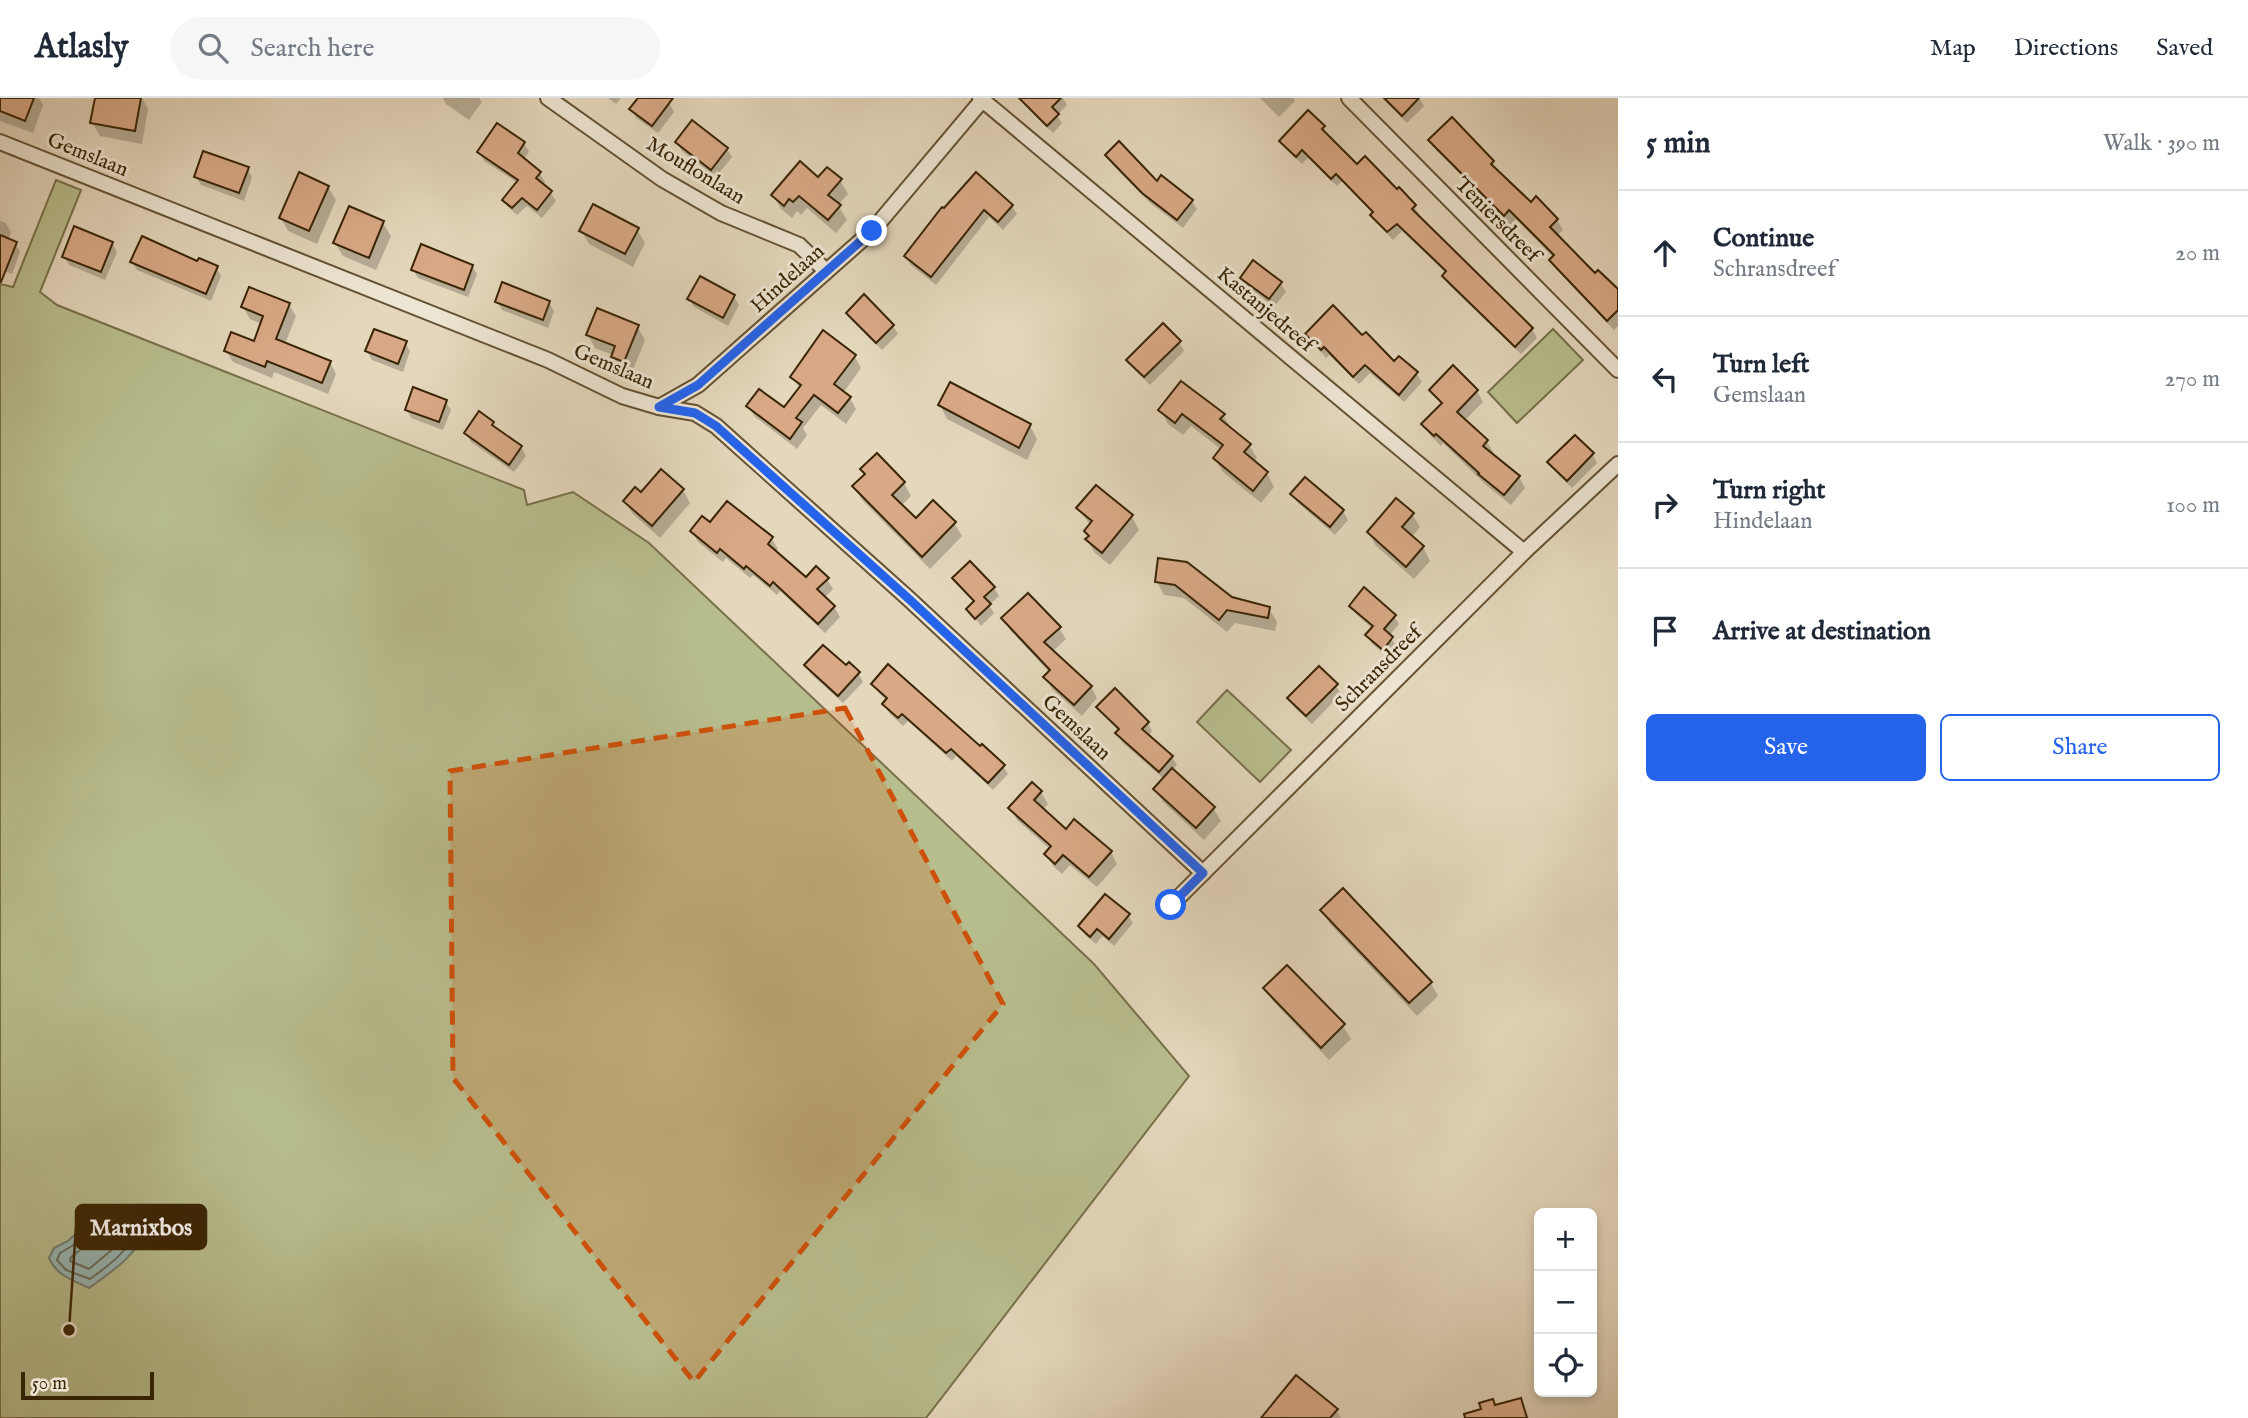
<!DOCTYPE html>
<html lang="en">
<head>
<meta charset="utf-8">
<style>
  body { margin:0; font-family:"IM FELL English",serif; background:#f6f6f7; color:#1f2937 }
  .controls { position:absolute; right:21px; bottom:21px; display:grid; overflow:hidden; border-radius:10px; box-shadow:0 4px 10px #0003 }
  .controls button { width:63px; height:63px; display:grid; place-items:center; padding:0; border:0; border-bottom:2px solid #e0e1e3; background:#fff; color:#1f2937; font:35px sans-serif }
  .scale { position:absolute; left:21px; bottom:18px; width:133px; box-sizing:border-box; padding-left:7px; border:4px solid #392404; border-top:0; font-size:19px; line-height:24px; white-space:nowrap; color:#392404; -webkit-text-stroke:5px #ede5d3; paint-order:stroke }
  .stop { position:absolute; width:21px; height:21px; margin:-16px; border:5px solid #2563eb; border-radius:50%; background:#fff }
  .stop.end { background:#2563eb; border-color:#fff; box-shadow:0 2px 7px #0008 }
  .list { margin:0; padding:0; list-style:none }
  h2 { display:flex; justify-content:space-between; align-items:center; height:91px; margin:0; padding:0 28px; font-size:30px }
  h2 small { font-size:23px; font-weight:400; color:#747a83 }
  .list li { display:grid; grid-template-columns:46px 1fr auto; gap:21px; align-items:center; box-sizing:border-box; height:126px; padding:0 28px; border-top:2px solid #e0e1e3 }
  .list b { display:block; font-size:26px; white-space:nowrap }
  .list p { margin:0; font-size:23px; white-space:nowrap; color:#747a83 }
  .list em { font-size:23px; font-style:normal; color:#747a83 }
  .actions { display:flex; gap:14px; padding:21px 28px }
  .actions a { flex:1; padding:16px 0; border:2px solid #2563eb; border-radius:10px; text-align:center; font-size:24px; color:#2563eb }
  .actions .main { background:#2563eb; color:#fff }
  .icon { flex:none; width:38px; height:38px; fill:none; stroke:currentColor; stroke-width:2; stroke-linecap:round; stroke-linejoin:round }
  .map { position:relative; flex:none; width:1618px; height:1320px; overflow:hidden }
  header { display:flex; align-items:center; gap:42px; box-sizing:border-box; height:98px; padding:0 35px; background:#fff; border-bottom:2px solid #e0e1e3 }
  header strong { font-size:33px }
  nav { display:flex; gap:38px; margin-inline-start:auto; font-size:24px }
  .search { width:490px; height:63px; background:#f6f6f7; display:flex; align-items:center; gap:18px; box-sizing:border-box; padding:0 24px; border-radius:38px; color:#747a83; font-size:26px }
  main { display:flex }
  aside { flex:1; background:#fff }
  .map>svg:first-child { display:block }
  .green { fill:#b8bd8e; stroke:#787049; stroke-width:2 }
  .water { fill:#97b8b7; stroke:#717d6f; stroke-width:2 }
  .shadow { fill:#0003 }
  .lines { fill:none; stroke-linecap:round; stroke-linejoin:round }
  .shore { stroke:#686e5e; stroke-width:2 }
  .building { fill:#d9a987; stroke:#392404; stroke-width:2 }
  .street-casing { stroke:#645132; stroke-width:18 }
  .street { stroke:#ede5d3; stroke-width:14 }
  .route { stroke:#2563eb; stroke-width:9 }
  .marked { fill:#ce510b; fill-opacity:0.2; stroke:#ce510b; stroke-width:5; stroke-dasharray:14 9; stroke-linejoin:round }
  .labels { text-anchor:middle; stroke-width:6; stroke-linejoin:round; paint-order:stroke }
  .street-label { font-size:21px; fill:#392404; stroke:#ede5d3 }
  .leader { fill:none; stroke:#392404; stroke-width:2.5 }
  .callout-dot { fill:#392404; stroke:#ede5d3; stroke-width:2.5 }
  .callout { fill:#392404; stroke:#392404; stroke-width:2.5 }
  .callout-label { font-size:23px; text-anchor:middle; font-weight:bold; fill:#fff }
</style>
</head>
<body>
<header>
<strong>Atlasly</strong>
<div class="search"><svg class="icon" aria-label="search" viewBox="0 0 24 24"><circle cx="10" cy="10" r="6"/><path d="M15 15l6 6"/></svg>Search here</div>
<nav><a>Map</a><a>Directions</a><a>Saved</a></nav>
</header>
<main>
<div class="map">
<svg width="1618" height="1320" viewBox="0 0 1618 1320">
  <rect width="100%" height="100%" fill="#e4d7bc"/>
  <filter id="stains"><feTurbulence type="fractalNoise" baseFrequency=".00286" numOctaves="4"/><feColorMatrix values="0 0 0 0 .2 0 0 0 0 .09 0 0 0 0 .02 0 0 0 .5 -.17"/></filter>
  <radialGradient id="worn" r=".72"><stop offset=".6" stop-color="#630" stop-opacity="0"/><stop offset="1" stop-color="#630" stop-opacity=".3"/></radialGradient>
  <g class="green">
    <polygon points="56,82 81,92 40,194 57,207 524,392 527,407 573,394 649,445 1094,866 1189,978 926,1320 0,1320 0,186 13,189"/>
    <polygon points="1553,231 1583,262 1517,325 1488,294"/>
    <polygon points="1227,592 1291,652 1260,684 1197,624"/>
  </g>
  <path class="water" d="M 131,1119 L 144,1124 L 146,1128 C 141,1155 110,1175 89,1190 C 73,1182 57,1178 49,1160 L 54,1150 L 68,1143 L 80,1132 Z"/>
  <g class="shadow">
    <polygon points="0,0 39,0 43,7 33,35 0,23"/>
    <polygon points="96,0 142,0 148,11 142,46 100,38 92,24"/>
    <polygon points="443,0 479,0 482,4 469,22 446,6"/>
    <polygon points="608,0 621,0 616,6"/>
    <polygon points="640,0 662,0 669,5 674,14 658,35 636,20 632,11"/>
    <polygon points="1028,0 1063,0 1067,7 1057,17 1062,25 1053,35 1029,12 1024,4"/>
    <polygon points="1260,0 1293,0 1295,3 1279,19"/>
    <polygon points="1382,0 1419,0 1424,8 1407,25"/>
    <polygon points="1452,22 1493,65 1499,75 1531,106 1557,122 1563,132 1557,138 1595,178 1598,174 1618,194 1618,228 1614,232 1557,172 1551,162 1554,160 1516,121 1510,127 1436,52 1431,42"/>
    <polygon points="1323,29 1328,37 1357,68 1414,108 1419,116 1417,118 1532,231 1537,240 1521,256 1449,187 1444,179 1447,176 1402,133 1393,142 1377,125 1374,116 1342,83 1337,88 1308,60 1302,66 1287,52 1282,43"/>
    <polygon points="677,44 727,51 732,59 716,79 682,53"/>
    <polygon points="524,45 529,54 523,62 540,76 545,84 542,87 551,95 556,103 542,120 527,108 517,117 509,110 504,102 518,85 484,63 479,54"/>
    <polygon points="1107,58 1192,103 1197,111 1183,130 1149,104 1112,66"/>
    <polygon points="247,70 252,79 244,103 201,87 196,79"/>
    <polygon points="818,82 840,82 848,96 838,107 847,122 836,135 807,110 801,117 797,113 792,120 781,111 773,97"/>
    <polygon points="328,89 336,102 317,146 288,133 281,120"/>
    <polygon points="1012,108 1017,116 1003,132 989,119 936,187 911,167 906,158 944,113"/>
    <polygon points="0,123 6,125 11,134 8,142 15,145 20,154 12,176 0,171"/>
    <polygon points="383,125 391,138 376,172 343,158 335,145"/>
    <polygon points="637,131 645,145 633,169 589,146 581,132"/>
    <polygon points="112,145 117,154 105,182 69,167 64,159"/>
    <polygon points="132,164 198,165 216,169 221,178 211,203 137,172"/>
    <polygon points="472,168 477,176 468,199 418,180 413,172"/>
    <polygon points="1242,180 1281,186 1286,194 1274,209 1247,188"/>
    <polygon points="734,199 739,207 728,228 694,209 689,201"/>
    <polygon points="497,203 549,204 554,213 548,230 502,212"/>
    <polygon points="289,207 296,218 285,246 330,264 336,276 328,296 274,274 272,280 233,264 226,253 255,245 262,226 250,221 243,209"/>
    <polygon points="848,215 893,228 898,236 882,252 853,223"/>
    <polygon points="637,228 645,242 631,277 620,272 613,257 595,250 588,237"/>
    <polygon points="1307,236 1362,240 1394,265 1399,260 1417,276 1422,284 1404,304 1370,275 1359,286 1329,257 1326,260"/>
    <polygon points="1179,244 1184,253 1150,287 1133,270 1128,262"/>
    <polygon points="405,245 410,253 403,274 372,262 367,253"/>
    <polygon points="855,259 861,270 843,295 850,300 856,311 846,326 821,307 803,330 807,337 797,351 755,319 748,308 784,312 800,292 793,279"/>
    <polygon points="1453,269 1477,293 1483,304 1464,323 1487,344 1493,354 1491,357 1519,379 1525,390 1511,407 1486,387 1443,345 1441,348 1430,337 1423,326 1442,307 1431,292"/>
    <polygon points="446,304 451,312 443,332 411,320 407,311"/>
    <polygon points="940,307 1030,328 1037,341 1027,362 947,321"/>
    <polygon points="1161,312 1223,317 1231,330 1249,347 1257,360 1253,365 1267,375 1274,389 1261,405 1223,374 1215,361 1222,352 1191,328 1183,337 1168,326"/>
    <polygon points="493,325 497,333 521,349 526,358 514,374 471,344 466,335"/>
    <polygon points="1575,339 1593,357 1597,365 1572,390 1555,373 1550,364"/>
    <polygon points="877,357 904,385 911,398 901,408 916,422 954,425 962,438 930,471 862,402 854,388 866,377 862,372"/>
    <polygon points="1305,381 1343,413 1348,422 1335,437 1297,404 1293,396"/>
    <polygon points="683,392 690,405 660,440 633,416 625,403 641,396"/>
    <polygon points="727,406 772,441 778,451 775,454 806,481 827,481 833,491 824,500 834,509 840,519 825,535 780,493 777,497 753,477 750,480 726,460 723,464 698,444 692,433 710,427"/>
    <polygon points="1078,411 1132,419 1139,432 1110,467 1095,455 1087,442 1090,439 1091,428"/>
    <polygon points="1412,416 1420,429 1411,440 1423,449 1430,463 1414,481 1376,448 1369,435"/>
    <polygon points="1160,462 1231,501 1269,511 1277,524 1275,533 1235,525 1227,534 1184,500 1164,497 1157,484"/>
    <polygon points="955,480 994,490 999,498 989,507 994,515 981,528 968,511 975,505"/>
    <polygon points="1351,508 1394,518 1399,526 1389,538 1397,549 1388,559 1372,546 1367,537 1373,531 1356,516"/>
    <polygon points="1003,520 1059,530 1066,541 1052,554 1091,589 1097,600 1082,618 1052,591 1046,579 1050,575 1010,532"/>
    <polygon points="806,567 846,570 858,575 863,584 843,605 811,576"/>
    <polygon points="873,586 980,651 1003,668 1008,676 993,692 956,658 952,663 908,623 903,628 889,615 884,606 887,603 878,594"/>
    <polygon points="1336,588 1341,596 1312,626 1294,609 1290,600"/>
    <polygon points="1099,609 1148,625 1152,633 1148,638 1172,659 1177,667 1172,672 1213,710 1221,723 1204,742 1163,704 1155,691 1164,681 1122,644 1118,636 1120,634 1103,617"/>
    <polygon points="1032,686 1041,694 1048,706 1042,712 1066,733 1111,754 1117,766 1097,789 1070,767 1062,776 1053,768 1046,756 1050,751 1017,722 1011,710"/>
    <polygon points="1323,812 1431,885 1438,898 1417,918 1330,826"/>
    <polygon points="1128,817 1133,825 1114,848 1102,838 1096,846 1085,837 1080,828"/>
    <polygon points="1265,890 1343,928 1351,941 1329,962 1273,903"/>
    <polygon points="1521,1302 1529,1320 1479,1320 1483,1311"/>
    <polygon points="1336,1312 1341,1320 1263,1320"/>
  </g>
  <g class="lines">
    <g class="shore">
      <path d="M 131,1126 L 138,1130 C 130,1152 108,1168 90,1181 L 66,1172 L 57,1162 L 60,1155 L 72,1148 L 84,1138 Z"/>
      <polygon points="116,1139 120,1142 114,1150 89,1171 70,1163 71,1159 88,1146"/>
    </g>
  </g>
  <g class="building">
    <polygon points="0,0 34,0 25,23 0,13"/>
    <polygon points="95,0 141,0 135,33 90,25"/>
    <polygon points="638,0 673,0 652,28 629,11"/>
    <polygon points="1019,0 1061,0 1052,9 1059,16 1047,28"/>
    <polygon points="1384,0 1419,0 1402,18"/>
    <polygon points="1308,12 1325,28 1322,31 1357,66 1365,58 1397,91 1399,89 1416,107 1412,111 1533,230 1515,249 1442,178 1446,173 1397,126 1387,134 1370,117 1373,114 1336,76 1331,81 1302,52 1296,59 1279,43"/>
    <polygon points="1452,19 1494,63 1491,66 1531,104 1536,98 1558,121 1550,129 1595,175 1598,172 1618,191 1618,212 1607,223 1549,162 1554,157 1509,112 1504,118 1428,42"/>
    <polygon points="692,22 728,50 711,72 675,44"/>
    <polygon points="497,25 525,44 518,55 541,74 536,80 552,93 537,112 522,100 512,110 502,102 518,82 477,54"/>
    <polygon points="1119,43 1157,83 1161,77 1193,102 1177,122 1142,95 1105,57"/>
    <polygon points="203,53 249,69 239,95 194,79"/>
    <polygon points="800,63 818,79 827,69 842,81 828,97 841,107 828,122 799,98 793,104 789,101 784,108 771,97"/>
    <polygon points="299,74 329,88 309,133 279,120"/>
    <polygon points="976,74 1013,107 998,124 984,112 931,179 904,158 942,109 944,110"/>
    <polygon points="593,106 639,130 625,156 579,133"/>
    <polygon points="349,108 384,123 369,160 333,145"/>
    <polygon points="74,128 113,144 101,174 62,159"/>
    <polygon points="0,137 17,144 1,184 0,183"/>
    <polygon points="142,138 197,163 199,160 218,168 206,196 130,164"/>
    <polygon points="421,146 473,167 464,192 411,172"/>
    <polygon points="1253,162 1282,184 1269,201 1240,180"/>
    <polygon points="700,178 735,197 723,220 687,201"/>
    <polygon points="502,184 550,203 543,222 495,204"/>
    <polygon points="249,189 290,205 276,241 331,263 322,285 267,263 265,269 224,253 231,234 254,243 263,218 241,209"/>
    <polygon points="864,196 894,227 876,245 846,215"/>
    <polygon points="1333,207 1362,237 1366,234 1394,263 1399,258 1418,274 1399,297 1365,267 1353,279 1324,249 1321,252 1305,236"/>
    <polygon points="597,210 639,227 624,264 611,259 615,248 586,237"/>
    <polygon points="1163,225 1181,243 1144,279 1126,262"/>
    <polygon points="374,231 407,243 398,266 365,253"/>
    <polygon points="823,232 856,257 834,286 851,299 838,315 814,297 796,320 802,324 790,341 746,308 759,291 784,309 801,287 790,279"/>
    <polygon points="1453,267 1478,292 1457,314 1488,342 1483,348 1520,378 1504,397 1478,376 1479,375 1436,336 1434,338 1421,326 1442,305 1429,292"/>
    <polygon points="1181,283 1225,316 1220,321 1251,346 1244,354 1268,374 1253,393 1213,360 1223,347 1182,316 1175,325 1158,312"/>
    <polygon points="950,284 1031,326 1019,350 938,307"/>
    <polygon points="413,289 447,302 439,324 405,312"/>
    <polygon points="479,313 494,324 492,327 522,348 509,367 464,335"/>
    <polygon points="1575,337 1594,355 1567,383 1547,364"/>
    <polygon points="877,355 905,384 892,397 916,420 933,402 956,424 922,459 852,388 865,376 860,371"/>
    <polygon points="661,371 684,391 652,428 623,403 635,389 641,394"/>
    <polygon points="1305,379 1344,412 1330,429 1290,396"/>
    <polygon points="1096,387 1133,417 1102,455 1085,441 1089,438 1084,433 1092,423 1076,410"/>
    <polygon points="1396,400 1414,415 1402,429 1424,448 1406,469 1367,434"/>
    <polygon points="727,403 773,439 768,446 806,479 816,468 829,480 817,491 835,508 818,526 773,484 770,488 746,468 744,471 720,451 717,455 690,433 702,418 710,424"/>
    <polygon points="1158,460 1187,464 1232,499 1270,509 1268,520 1227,512 1219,522 1175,487 1155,484"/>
    <polygon points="970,463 995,489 984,499 991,506 975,521 966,511 974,503 952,480"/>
    <polygon points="1364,489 1396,517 1384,531 1393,539 1383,552 1365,537 1373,528 1349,508"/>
    <polygon points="1028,495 1061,529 1044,544 1092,588 1074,607 1043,579 1050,572 1001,520"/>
    <polygon points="823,547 846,567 849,564 860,574 838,598 804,567"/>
    <polygon points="888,566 980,648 982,646 1005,667 988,685 951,651 946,655 902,616 898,620 882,606 887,600 871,586"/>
    <polygon points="1319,568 1338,586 1306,618 1287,600"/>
    <polygon points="1115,590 1149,624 1142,631 1173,658 1159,674 1115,635 1119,631 1096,609"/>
    <polygon points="1172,670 1215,709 1196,730 1153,691"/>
    <polygon points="1032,684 1042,693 1034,702 1066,731 1074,721 1112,753 1089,779 1063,757 1055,766 1044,756 1051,748 1008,710"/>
    <polygon points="1343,790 1432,884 1409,905 1320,812"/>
    <polygon points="1105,796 1130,816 1109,841 1097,831 1090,839 1078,828"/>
    <polygon points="1287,867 1345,926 1321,950 1263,890"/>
    <polygon points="1296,1277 1338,1311 1330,1320 1261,1320"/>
    <polygon points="1521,1300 1527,1320 1465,1320 1464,1316 1481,1311 1479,1305 1493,1301 1495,1307"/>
  </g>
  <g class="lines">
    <g class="street-casing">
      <g id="street">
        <polyline points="548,0 662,81 721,115 799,147 826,173"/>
        <polyline points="980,0 1524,454"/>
        <polyline points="1349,0 1618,272"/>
        <polyline points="0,44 548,262 622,298 659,309 695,315 716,328 909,501 1203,775"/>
        <polyline points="659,309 698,287 872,133 984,0"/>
        <polyline points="1171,807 1524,454 1618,366"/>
      </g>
    </g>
    <use href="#street" class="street"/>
  </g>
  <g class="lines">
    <polyline class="route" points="872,133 698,287 659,309 695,315 716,328 909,501 1203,775 1171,807"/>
  </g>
  <path class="marked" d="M 845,610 L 1003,906 L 694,1284 L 453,980 L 450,673 Z"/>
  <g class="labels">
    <g class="street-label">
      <text transform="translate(88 56) rotate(22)" y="7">Gemslaan</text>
      <text transform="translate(696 72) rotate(31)" y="7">Mouflonlaan</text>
      <text transform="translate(1498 121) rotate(45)" y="7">Teniersdreef</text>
      <text transform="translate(787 180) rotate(-42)" y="7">Hindelaan</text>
      <text transform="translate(1266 211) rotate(40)" y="7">Kastanjedreef</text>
      <text transform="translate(614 268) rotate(23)" y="7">Gemslaan</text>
      <text transform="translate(1378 570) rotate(-45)" y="7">Schransdreef</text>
      <text transform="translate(1077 629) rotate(43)" y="7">Gemslaan</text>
    </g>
  </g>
  <path class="leader" d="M69 1232L76 1129"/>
  <circle class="callout-dot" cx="69" cy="1232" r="7"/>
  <rect class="callout" x="76" y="1107" width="130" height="44" rx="7"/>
  <g class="callout-label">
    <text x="141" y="1137">Marnixbos</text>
  </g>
  <rect width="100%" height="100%" filter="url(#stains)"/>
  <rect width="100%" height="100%" fill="url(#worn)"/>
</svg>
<div class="controls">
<button>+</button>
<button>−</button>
<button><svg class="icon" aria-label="locate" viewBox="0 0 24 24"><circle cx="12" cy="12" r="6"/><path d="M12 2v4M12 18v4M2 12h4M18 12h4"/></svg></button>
</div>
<div class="scale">50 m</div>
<div class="stop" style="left:1171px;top:807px"></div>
<div class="stop end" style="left:872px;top:133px"></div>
</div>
<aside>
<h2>5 min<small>Walk · 390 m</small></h2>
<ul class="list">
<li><svg class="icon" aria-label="ahead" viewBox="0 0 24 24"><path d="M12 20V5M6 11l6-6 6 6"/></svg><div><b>Continue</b><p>Schransdreef</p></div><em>20 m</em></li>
<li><svg class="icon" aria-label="left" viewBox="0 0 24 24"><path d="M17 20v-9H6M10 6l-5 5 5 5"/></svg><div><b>Turn left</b><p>Gemslaan</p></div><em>270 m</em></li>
<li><svg class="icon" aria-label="right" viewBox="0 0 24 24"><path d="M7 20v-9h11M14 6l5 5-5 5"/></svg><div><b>Turn right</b><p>Hindelaan</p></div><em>100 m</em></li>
<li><svg class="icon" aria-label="arrive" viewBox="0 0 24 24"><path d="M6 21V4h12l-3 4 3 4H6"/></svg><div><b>Arrive at destination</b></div></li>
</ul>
<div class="actions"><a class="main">Save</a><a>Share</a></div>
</aside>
</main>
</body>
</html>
